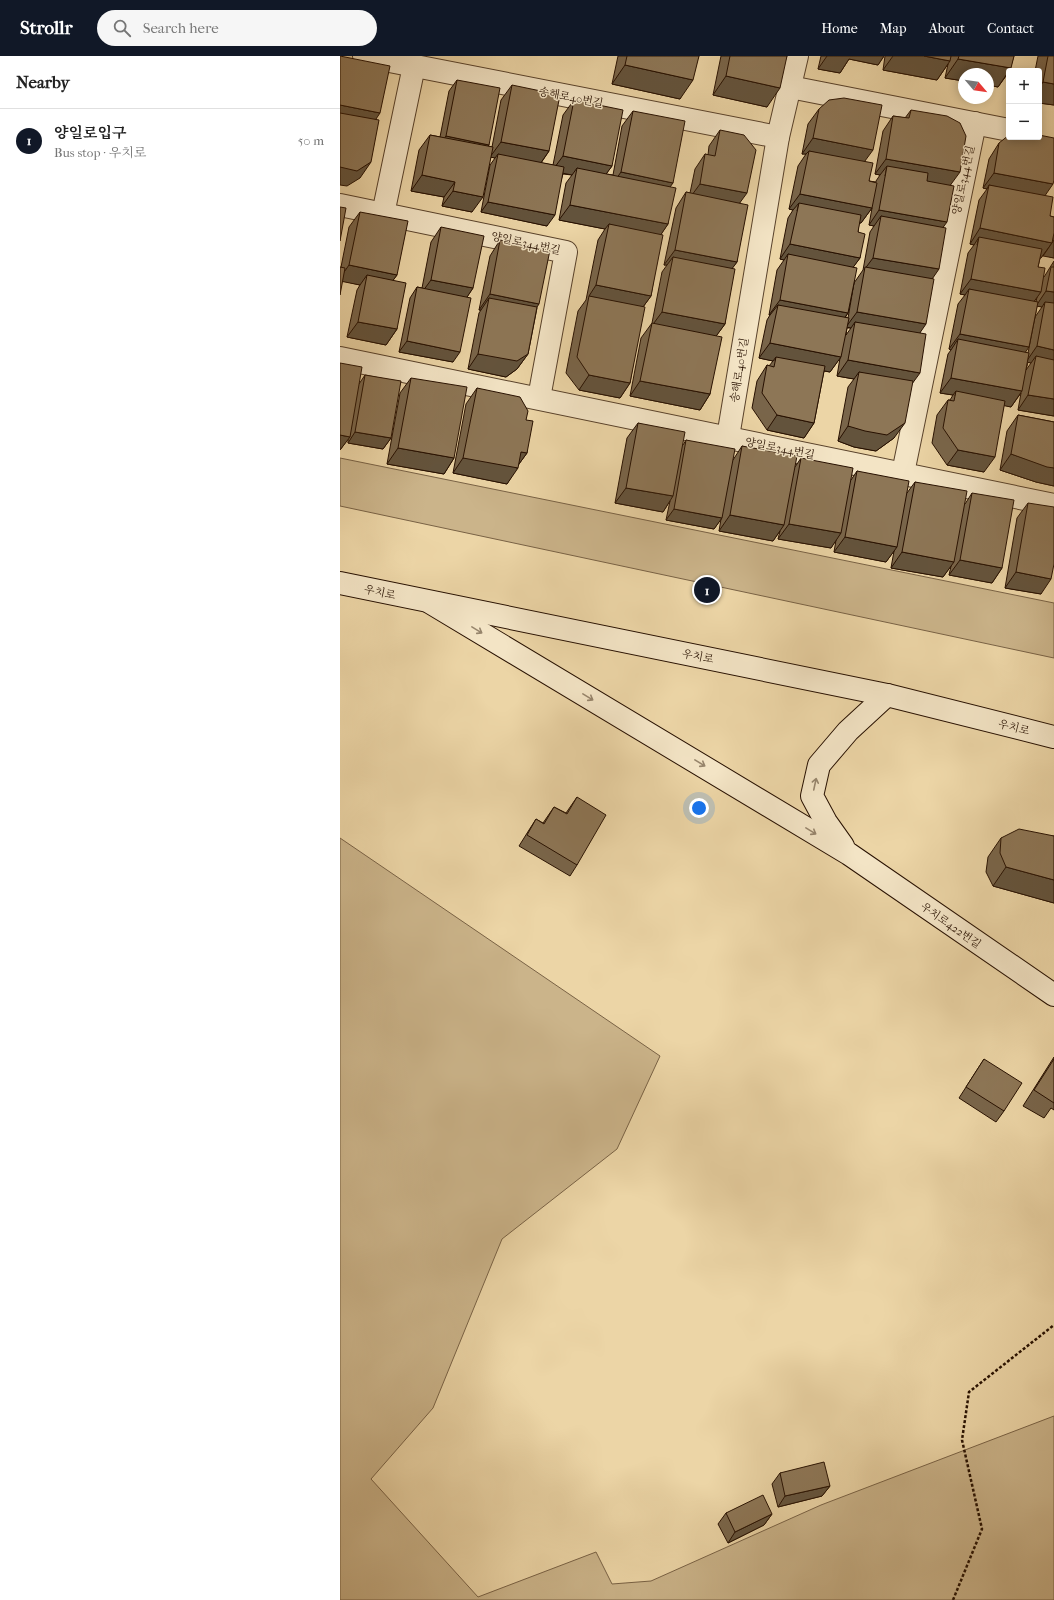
<!DOCTYPE html>
<html lang="en">
<head>
<meta charset="utf-8">
<style>
  body { margin:0; font-family:"IM FELL French Canon","Noto Serif KR",serif; background:#f6f6f6; color:#222 }
  .controls { position:absolute; right:12px; top:12px; display:grid; overflow:hidden; border-radius:4px; box-shadow:0 2px 10px #0003 }
  .controls button { width:36px; height:36px; display:grid; place-items:center; padding:0; border:0; border-bottom:1px solid #e0e0e0; background:#fff; color:#222; font:20px sans-serif }
  .compass { position:absolute; left:618px; top:12px; width:36px; height:36px; border-radius:50%; background:#fff; box-shadow:0 2px 10px #0003; rotate:119deg }
  .you { position:absolute; left:359px; top:752px; width:14px; height:14px; margin:-10px; border:3px solid #fff; border-radius:50%; background:#1a73e8; box-shadow:0 0 0 6px #1a73e833 }
  .badge { display:grid; place-items:center; width:26px; height:26px; border-radius:50%; background:#111827; color:#fff; font-size:13px; font-weight:700 }
  .pin { position:absolute; translate:-50% -50%; border:2px solid #fff; box-shadow:0 1px 4px #0006 }
  .list { margin:0; padding:0; list-style:none }
  h2 { display:flex; justify-content:space-between; align-items:center; height:52px; margin:0; padding:0 16px; font-size:17px }
  h2 small { font-size:13px; font-weight:400; color:#767676 }
  .list li { display:grid; grid-template-columns:26px 1fr auto; gap:12px; align-items:center; box-sizing:border-box; height:64px; padding:0 16px; border-top:1px solid #e0e0e0 }
  .list b { display:block; font-size:15px; white-space:nowrap }
  .list p { margin:0; font-size:13px; white-space:nowrap; color:#767676 }
  .list em { font-size:13px; font-style:normal; color:#767676 }
  .icon { flex:none; width:22px; height:22px; fill:none; stroke:currentColor; stroke-width:2; stroke-linecap:round; stroke-linejoin:round }
  .map { position:relative; flex:none; width:714px; height:1544px; overflow:hidden }
  header { display:flex; align-items:center; gap:24px; box-sizing:border-box; height:56px; padding:0 20px; background:#111827; color:#fff }
  header strong { font-size:19px }
  nav { display:flex; gap:22px; margin-inline-start:auto; font-size:14px }
  .search { width:280px; height:36px; background:#f6f6f6; display:flex; align-items:center; gap:10px; box-sizing:border-box; padding:0 14px; border-radius:22px; color:#767676; font-size:15px }
  main { display:flex }
  aside { flex:1; background:#fff }
  .map>svg:first-child { display:block }
  .green { fill:#cbb48a; stroke:#796245 }
  .lines { fill:none; stroke-linecap:round; stroke-linejoin:round }
  .street-casing { stroke:#58412a; stroke-width:24 }
  .secondary-casing { stroke:#271000; stroke-width:24 }
  .path { stroke:#271000; stroke-width:2.5; stroke-dasharray:3 2; stroke-linecap:butt }
  .street { stroke:#f3e4c5; stroke-width:22 }
  .secondary { stroke:#f3e4c5; stroke-width:22 }
  .wall { fill:#79654a; stroke:#271000; fill-rule:evenodd }
  .shaded-wall { fill:#63533c; stroke:#271000 }
  .building { fill:#8d7656; stroke:#271000 }
  .oneway { stroke:#97856c }
  .labels { text-anchor:middle; stroke-width:3; stroke-linejoin:round; paint-order:stroke }
  .street-label { font-size:11px; fill:#271000; stroke:#f3e4c5 }
</style>
</head>
<body>
<header>
<strong>Strollr</strong>
<div class="search"><svg class="icon" aria-label="search" viewBox="0 0 24 24"><circle cx="10" cy="10" r="6"/><path d="M15 15l6 6"/></svg>Search here</div>
<nav><a>Home</a><a>Map</a><a>About</a><a>Contact</a></nav>
</header>
<main>
<aside>
<h2>Nearby<small></small></h2>
<ul class="list">
<li><span class="badge">1</span><div><b>양일로입구</b><p>Bus stop · 우치로</p></div><em>50 m</em></li>
</ul>
</aside>
<div class="map">
<svg width="714" height="1544" viewBox="0 0 714 1544">
  <rect width="100%" height="100%" fill="#ecd5a6"/>
  <filter id="stains"><feTurbulence type="fractalNoise" baseFrequency=".005" numOctaves="4"/><feColorMatrix values="0 0 0 0 .2 0 0 0 0 .09 0 0 0 0 .02 0 0 0 .5 -.17"/></filter>
  <radialGradient id="worn" r=".72"><stop offset=".6" stop-color="#630" stop-opacity="0"/><stop offset="1" stop-color="#630" stop-opacity=".3"/></radialGradient>
  <g class="green">
    <polygon points="0,402 714,547 714,602 0,450"/>
    <polygon points="0,782 320,1000 277,1093 162,1183 93,1352 31,1423 138,1541 256,1496 272,1528 311,1525 481,1449 714,1360 714,1544 0,1544"/>
  </g>
  <g class="lines">
    <g class="street-casing">
      <g id="street">
        <polyline points="24,0 438,81"/>
        <polyline points="450,31 669,74"/>
        <polyline points="0,149 226,196 199,342"/>
        <polyline points="43,158 74,10"/>
        <polyline points="0,302 714,449"/>
        <polyline points="388,381 438,81 457,0"/>
        <polyline points="563,417 635,67"/>
      </g>
    </g>
    <g class="secondary-casing">
      <g id="secondary">
        <polyline points="0,527 547,639 714,681"/>
        <polyline points="91,547 509,798 714,939"/>
        <polyline points="503,790 486,766 472,740 479,709 508,675 547,639"/>
      </g>
    </g>
    <polyline class="path" points="613,1544 642,1473 622,1384 629,1336 714,1269"/>
    <use href="#street" class="street"/>
    <use href="#secondary" class="secondary"/>
  </g>
  <g class="wall">
    <polygon points="278,0 359,0 340,43 272,28"/>
    <polygon points="381,0 447,0 427,51 373,39"/>
    <polygon points="481,0 544,0 538,9 509,3 500,17 478,13"/>
    <polygon points="545,0 674,0 669,16 658,31 648,29 648,18 624,18 624,25 605,22 608,8 597,24 543,14"/>
    <polygon points="698,0 714,0 714,49 699,47 699,15 695,15"/>
    <polygon points="117,24 149,89 148,90 152,91 161,44 172,29 209,95 201,107 213,109 223,59 234,44 272,110 266,118 273,119 282,70 293,55 333,127 330,130 328,168 321,178 311,240 303,251 290,327 280,342 239,334 226,317 238,255 246,244 258,184 265,173 219,164 226,127 232,119 223,118 207,170 141,156 150,109 155,102 151,101 132,156 102,150 104,141 71,135 79,94 90,79 100,81 109,35"/>
    <path d="M 479,53 L 525,105 L 529,125 L 536,126 L 536,125 L 540,119 L 535,118 L 543,75 L 553,60 L 565,62 L 571,54 L 610,129 L 603,171 L 592,223 L 579,277 L 572,327 L 554,382 L 536,395 L 514,391 L 498,385 L 508,331 L 514,323 L 497,320 L 500,302 L 490,316 L 484,315 L 474,367 L 464,382 L 427,374 L 412,352 L 417,325 L 427,309 L 429,310 L 433,305 L 419,302 L 427,264 L 430,259 L 429,259 L 437,214 L 444,204 L 440,203 L 448,162 L 453,154 L 449,153 L 458,110 L 466,98 L 462,98 L 468,68 ZM 532,152 L 529,169 L 534,170 L 530,176 L 523,214 L 514,227 L 513,211 L 520,202 L 518,176 L 519,167 L 521,167 ZM 514,227 L 508,262 L 505,262 L 508,257 ZM 507,272 L 511,272 L 506,279 Z"/>
    <polygon points="380,74 400,147 397,206 392,212 385,268 376,280 370,338 360,354 290,340 301,282 312,267 322,216 327,209 324,209 336,152 346,136 350,137 355,113 365,98 368,99 369,90"/>
    <path d="M 659,87 L 705,140 L 710,160 L 714,161 L 714,202 L 703,199 L 701,202 L 700,202 L 698,211 L 704,221 L 714,205 L 714,360 L 678,354 L 681,337 L 671,351 L 664,349 L 644,416 L 607,409 L 592,387 L 597,359 L 608,344 L 610,344 L 613,339 L 600,337 L 608,298 L 611,294 L 609,293 L 618,248 L 625,239 L 620,238 L 628,197 L 634,189 L 630,188 L 639,144 L 647,133 L 643,132 L 649,103 ZM 697,241 L 696,246 L 694,246 ZM 697,250 L 702,251 L 695,261 ZM 695,261 L 688,297 L 685,296 ZM 688,306 L 691,307 L 686,314 Z"/>
    <polygon points="20,156 57,219 53,224 57,273 46,289 7,281 17,234 20,229 3,225 1,211 9,171"/>
    <polygon points="101,171 133,232 127,241 113,306 59,296 70,242 77,231 82,232 91,186"/>
    <polygon points="160,184 197,252 188,298 177,313 166,321 128,313 139,257 141,254 139,254 150,200"/>
    <polygon points="0,307 19,328 25,319 51,382 43,393 8,387 8,383 0,394"/>
    <polygon points="71,322 114,402 104,418 47,408 60,337"/>
    <polygon points="137,332 186,364 187,397 179,408 167,428 113,417 126,348"/>
    <polygon points="678,359 714,366 714,430 696,426 660,414 667,375"/>
    <polygon points="298,367 343,389 346,384 393,404 402,390 455,411 461,402 511,424 517,415 567,437 575,426 625,448 632,437 662,512 652,527 609,519 611,510 603,521 551,512 554,495 546,506 494,496 496,484 491,492 438,483 440,475 433,485 379,475 381,463 374,473 326,464 330,445 323,456 275,447 287,382"/>
    <polygon points="688,447 701,538 665,532 677,462"/>
    <polygon points="237,741 237,809 230,820 179,790 189,774 196,763 203,767 214,751 226,757"/>
    <polygon points="714,780 714,847 653,830 646,816 648,801 661,782"/>
    <polygon points="714,1001 714,1054 711,1052 704,1062 683,1050"/>
    <polygon points="644,1003 664,1055 656,1066 619,1042"/>
    <polygon points="440,1417 490,1430 482,1440 438,1451 432,1428"/>
    <polygon points="386,1457 432,1458 424,1469 388,1487 378,1468"/>
  </g>
  <g class="shaded-wall">
    <polygon points="487,0 544,0 538,9 509,3 500,17 478,13"/>
    <polygon points="553,0 584,0 610,5 597,24 543,14"/>
    <polygon points="618,3 671,12 658,31 648,29 648,18 624,18 624,25 605,22"/>
    <polygon points="285,9 353,24 340,43 272,28"/>
    <polygon points="386,20 440,32 427,51 373,39"/>
    <polygon points="703,26 714,28 714,49 699,47 699,32"/>
    <polygon points="0,49 40,57 30,72 0,67"/>
    <polygon points="106,80 149,89 141,100 98,91"/>
    <polygon points="473,82 533,94 522,109 469,95 466,98 462,98"/>
    <polygon points="161,86 209,95 198,111 158,98 155,102 150,101"/>
    <polygon points="223,100 272,110 261,125 237,112 232,119 212,115"/>
    <polygon points="546,103 620,116 609,131 545,120 547,110 540,119 535,118"/>
    <polygon points="31,106 20,122 7,130 0,129 0,111"/>
    <polygon points="281,116 333,127 322,142 270,132"/>
    <polygon points="654,117 713,128 702,144 649,129 647,133 643,132"/>
    <polygon points="82,119 115,126 104,141 71,135"/>
    <polygon points="360,128 407,137 396,152 349,143"/>
    <polygon points="113,135 143,141 132,156 102,150"/>
    <polygon points="460,138 532,152 521,167 457,155 459,147 453,154 449,153"/>
    <polygon points="148,146 215,159 207,170 141,156"/>
    <polygon points="230,149 328,168 318,183 269,168 265,173 219,164"/>
    <polygon points="539,154 607,166 596,181 541,160 534,170 529,169"/>
    <polygon points="640,172 712,187 701,202 637,189 639,181 634,189 630,188"/>
    <polygon points="714,184 714,202 703,200"/>
    <polygon points="450,188 520,202 509,217 448,198 444,204 440,203"/>
    <polygon points="335,194 397,206 386,221 333,201 327,209 324,209"/>
    <polygon points="533,202 599,213 588,229 524,214"/>
    <polygon points="9,209 57,219 46,234 27,219 20,229 0,225 0,222"/>
    <polygon points="631,223 701,236 690,251 629,233 625,239 620,238"/>
    <polygon points="91,224 133,232 123,247 80,239"/>
    <polygon points="256,229 311,240 300,255 249,240"/>
    <polygon points="706,235 714,236 714,253 705,246 702,251 696,250"/>
    <polygon points="150,238 199,248 189,263 149,242 141,254 139,254"/>
    <polygon points="440,244 508,257 497,272 438,249 430,259 429,259"/>
    <polygon points="322,256 385,268 374,283 311,271"/>
    <polygon points="517,256 586,268 575,284 515,266 511,272 506,271"/>
    <polygon points="18,266 57,273 46,289 7,281"/>
    <polygon points="620,278 689,291 678,307 618,283 611,294 609,293"/>
    <polygon points="67,285 120,296 113,306 59,296"/>
    <polygon points="430,287 501,301 490,316 435,305 436,301 433,305 419,302"/>
    <polygon points="697,290 714,294 714,311 696,300 691,307 686,306"/>
    <polygon points="138,298 188,298 177,313 166,321 128,313"/>
    <polygon points="508,304 580,317 569,332 519,316 514,323 497,320"/>
    <polygon points="249,319 290,327 280,342 239,334"/>
    <polygon points="611,322 682,335 671,351 615,340 616,335 613,339 600,337"/>
    <polygon points="300,325 370,338 360,354 290,340"/>
    <polygon points="688,339 714,343 714,360 678,354"/>
    <polygon points="437,359 474,367 464,382 427,374"/>
    <polygon points="565,367 554,382 536,395 514,391 498,385 508,370"/>
    <polygon points="15,376 51,382 43,393 8,387"/>
    <polygon points="0,379 10,381 0,394"/>
    <polygon points="58,392 114,402 104,418 47,408"/>
    <polygon points="618,394 655,401 644,416 607,409"/>
    <polygon points="181,396 187,397 176,412 178,412 167,428 113,417 123,402"/>
    <polygon points="671,398 714,412 714,430 696,426 660,414"/>
    <polygon points="286,432 333,440 323,456 275,447"/>
    <polygon points="334,453 382,462 374,473 326,464"/>
    <polygon points="390,459 444,469 433,485 379,475"/>
    <polygon points="449,468 501,477 491,492 438,483"/>
    <polygon points="505,481 557,491 546,506 494,496"/>
    <polygon points="562,496 614,506 603,521 551,512"/>
    <polygon points="620,504 662,512 652,527 609,519"/>
    <polygon points="676,516 711,523 701,538 665,532"/>
    <polygon points="666,811 714,824 714,847 653,830"/>
    <polygon points="490,1430 482,1440 438,1451 445,1440"/>
    <polygon points="432,1458 424,1469 388,1487 395,1476"/>
  </g>
  <g class="building">
    <polygon points="0,0 50,10 40,57 0,49"/>
    <polygon points="287,0 359,0 353,24 285,9"/>
    <polygon points="390,0 447,0 440,32 386,20"/>
    <polygon points="584,0 611,0 610,5"/>
    <polygon points="619,0 674,0 671,12 618,3"/>
    <polygon points="708,0 714,0 714,28 703,26"/>
    <polygon points="117,24 160,32 149,89 106,80"/>
    <polygon points="172,29 220,39 209,95 161,86"/>
    <polygon points="504,42 542,49 533,94 473,82 479,53 489,44"/>
    <polygon points="234,44 283,54 272,110 223,100"/>
    <polygon points="571,54 607,60 620,67 626,80 620,116 546,103 553,60 569,62"/>
    <polygon points="293,55 345,65 333,127 281,116"/>
    <polygon points="0,57 39,64 31,106 17,115 0,111"/>
    <polygon points="380,74 404,79 416,94 407,137 360,128 365,98 375,100"/>
    <polygon points="90,79 153,91 143,141 113,135 115,126 82,119"/>
    <polygon points="669,79 669,81 699,81 699,79 714,82 714,124 713,128 654,117 659,87"/>
    <polygon points="469,95 533,107 529,125 537,127 532,152 460,138"/>
    <polygon points="158,98 224,111 215,159 148,146"/>
    <polygon points="547,110 588,117 587,125 614,130 607,166 539,154"/>
    <polygon points="237,112 336,132 328,168 230,149"/>
    <polygon points="649,129 713,141 710,160 714,161 714,177 712,187 640,172"/>
    <polygon points="346,136 408,149 397,206 335,194"/>
    <polygon points="459,147 521,159 518,176 525,178 520,202 450,188"/>
    <polygon points="0,151 6,152 0,185"/>
    <polygon points="20,156 68,165 57,219 9,209"/>
    <polygon points="541,160 606,172 599,213 533,202"/>
    <polygon points="269,168 323,179 311,240 256,229"/>
    <polygon points="101,171 144,180 133,232 91,224"/>
    <polygon points="639,181 702,193 698,211 705,212 701,236 631,223"/>
    <polygon points="160,184 210,194 199,248 150,238"/>
    <polygon points="448,198 517,212 508,257 440,244"/>
    <polygon points="333,201 395,213 385,268 322,256"/>
    <polygon points="0,211 5,212 0,239"/>
    <polygon points="525,211 594,223 586,268 517,256"/>
    <polygon points="711,211 714,211 714,236 706,235"/>
    <polygon points="27,219 66,227 57,273 18,266"/>
    <polygon points="77,231 131,242 120,296 67,285"/>
    <polygon points="629,233 698,246 689,291 620,278"/>
    <polygon points="249,240 305,251 290,327 249,319 237,301"/>
    <polygon points="149,242 197,251 188,298 177,305 138,298"/>
    <polygon points="705,246 714,247 714,294 697,290"/>
    <polygon points="438,249 509,262 501,301 430,287"/>
    <polygon points="515,266 586,278 580,317 508,304"/>
    <polygon points="312,267 382,281 370,338 300,325"/>
    <polygon points="618,283 689,297 682,335 611,322"/>
    <polygon points="696,300 714,304 714,343 688,339"/>
    <polygon points="436,301 485,310 474,367 437,359 422,337 427,309 434,311"/>
    <polygon points="0,307 22,311 10,381 0,379"/>
    <polygon points="519,316 573,325 565,367 547,379 525,375 508,370"/>
    <polygon points="25,319 61,325 51,382 15,376"/>
    <polygon points="71,322 127,331 114,402 58,392"/>
    <polygon points="137,332 180,341 188,355 186,364 193,365 187,397 181,396 178,412 123,402"/>
    <polygon points="616,335 665,345 655,401 618,394 603,372 608,344 614,345"/>
    <polygon points="678,359 714,366 714,412 707,411 671,398"/>
    <polygon points="298,367 345,376 333,440 286,432"/>
    <polygon points="346,384 395,393 382,462 334,453"/>
    <polygon points="402,390 457,400 444,469 390,459"/>
    <polygon points="461,402 513,412 501,477 449,468"/>
    <polygon points="517,415 569,425 557,491 505,481"/>
    <polygon points="575,426 627,435 614,506 562,496"/>
    <polygon points="632,437 674,444 662,512 620,504"/>
    <polygon points="688,447 714,451 714,508 711,523 676,516"/>
    <polygon points="237,741 266,759 237,809 187,779 196,763 204,768 214,751 227,758"/>
    <polygon points="679,773 714,780 714,824 666,811 660,797 661,782"/>
    <polygon points="644,1003 682,1027 664,1055 626,1031"/>
    <polygon points="714,1003 714,1047 694,1034"/>
    <polygon points="484,1406 490,1430 445,1440 440,1417"/>
    <polygon points="423,1439 432,1458 395,1476 386,1457"/>
  </g>
  <defs><path id="oneway-shaft" d="M-6 0H5M1.5-3L5.5 0L1.5 3" fill="none" stroke-width="1.6" stroke-linecap="round" stroke-linejoin="round"/></defs>
  <g class="oneway">
    <use href="#oneway-shaft" transform="translate(137 574) rotate(31)"/>
    <use href="#oneway-shaft" transform="translate(248 641) rotate(31)"/>
    <use href="#oneway-shaft" transform="translate(360 707) rotate(31)"/>
    <use href="#oneway-shaft" transform="translate(475 728) rotate(-78)"/>
    <use href="#oneway-shaft" transform="translate(471 775) rotate(31)"/>
  </g>
  <g class="labels">
    <g class="street-label">
      <text transform="translate(231 41) rotate(11)" y="4">송해로40번길</text>
      <text transform="translate(623 124) rotate(-78)" y="4">양일로344번길</text>
      <text transform="translate(186 187) rotate(12)" y="4">양일로344번길</text>
      <text transform="translate(399 314) rotate(-81)" y="4">송해로40번길</text>
      <text transform="translate(440 392) rotate(11)" y="4">양일로344번길</text>
      <text transform="translate(40 536) rotate(12)" y="4">우치로</text>
      <text transform="translate(358 600) rotate(11)" y="4">우치로</text>
      <text transform="translate(674 671) rotate(14)" y="4">우치로</text>
      <text transform="translate(611 869) rotate(35)" y="4">우치로422번길</text>
    </g>
  </g>
  <rect width="100%" height="100%" filter="url(#stains)"/>
  <rect width="100%" height="100%" fill="url(#worn)"/>
</svg>
<div class="controls">
<button>+</button>
<button>−</button>
</div>
<svg class="compass" viewBox="-18 -18 36 36"><path d="M0-13l5 13h-10z" fill="#e53935"/><path d="M0 13l5-13h-10z" fill="#767676"/></svg>
<div class="you"></div>
<div class="pin badge" style="left:367px;top:534px">1</div>
</div>
</main>
</body>
</html>
